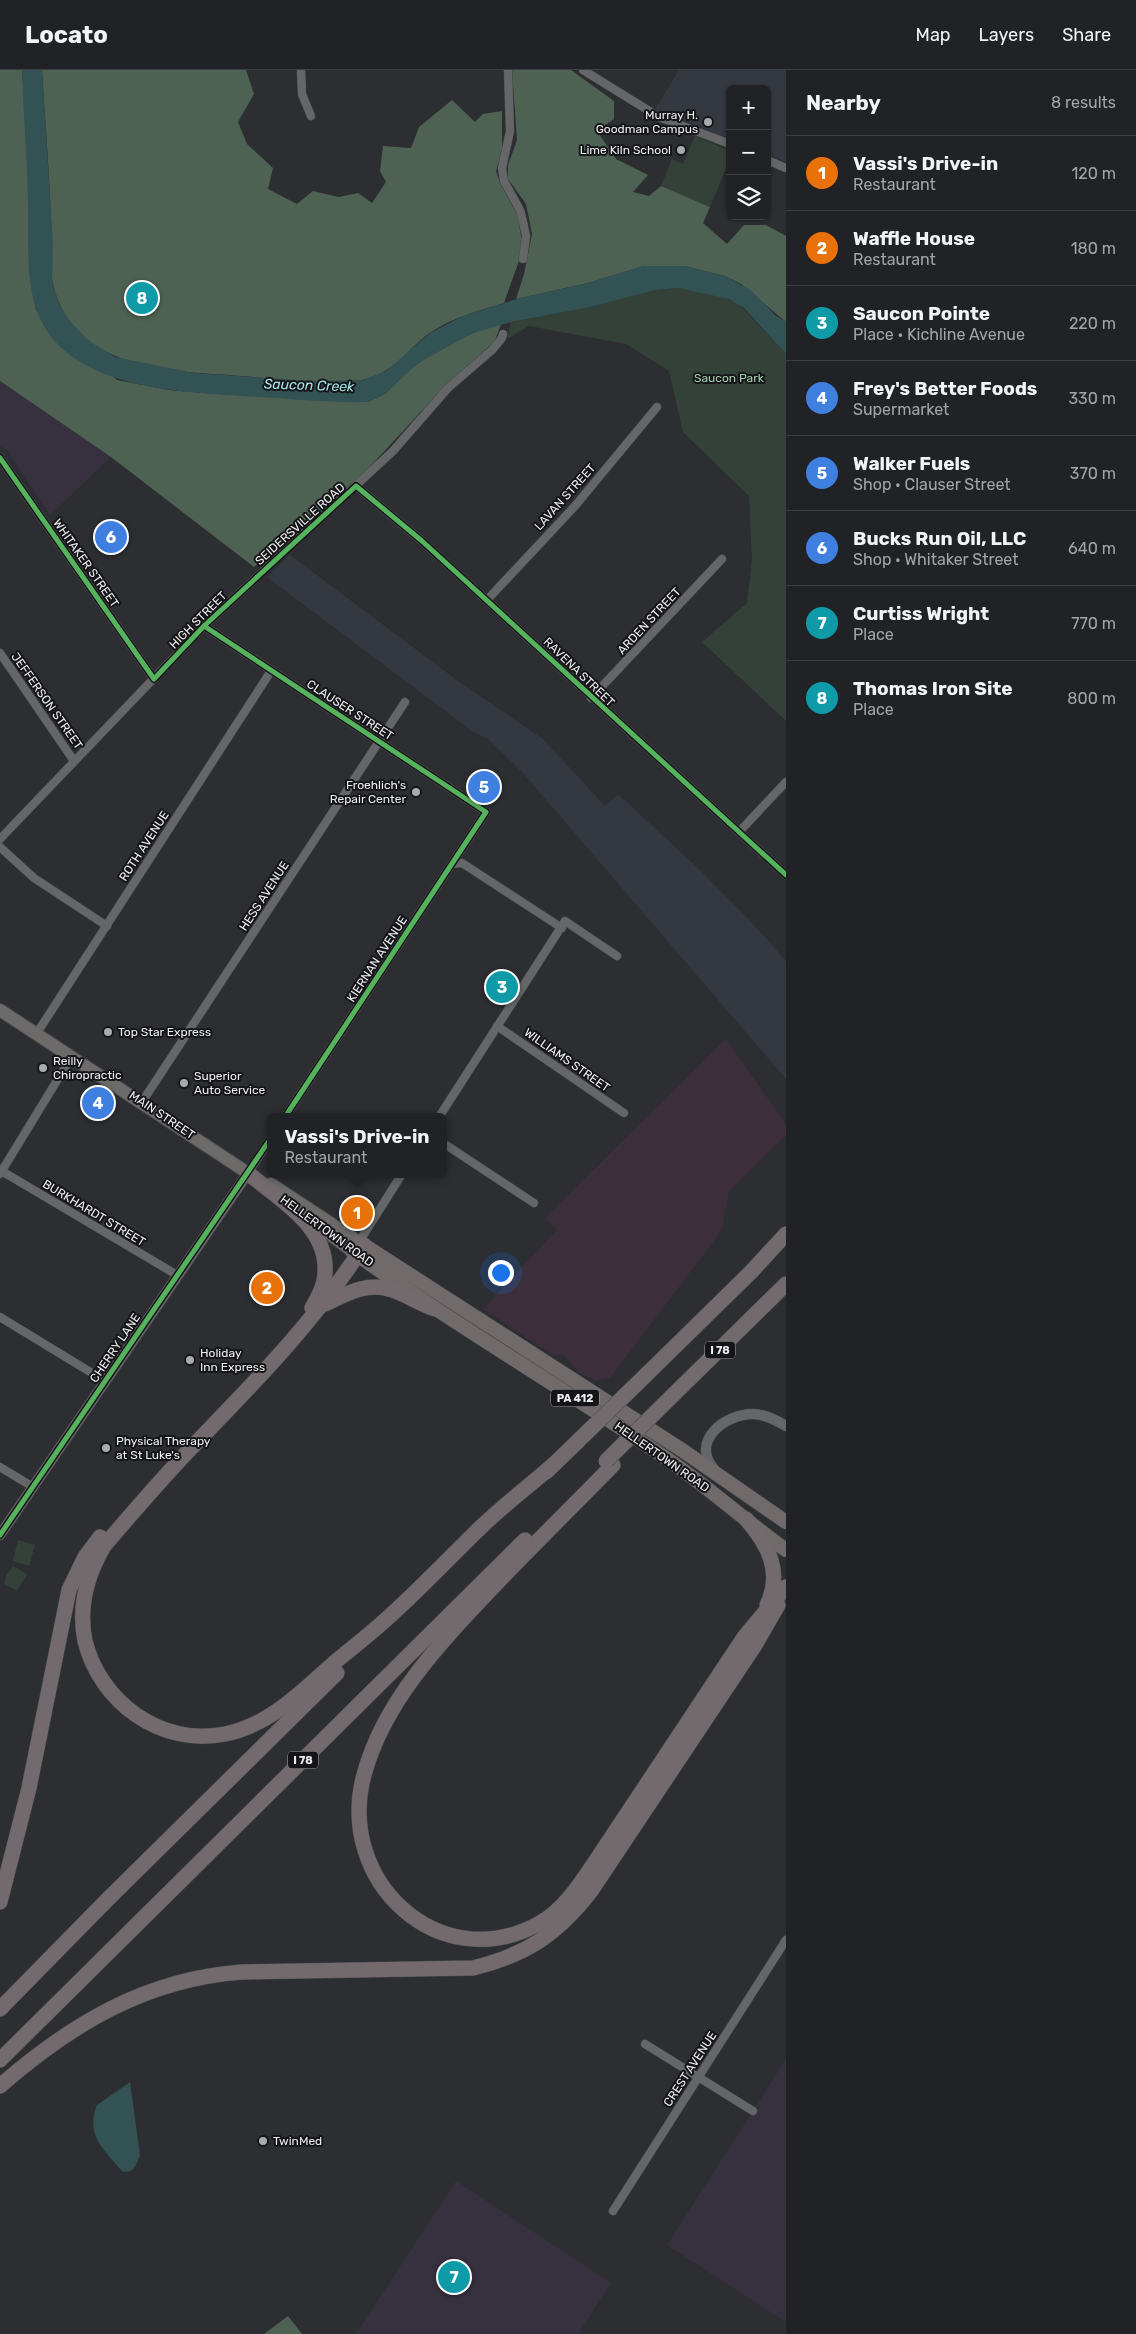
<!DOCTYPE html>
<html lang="en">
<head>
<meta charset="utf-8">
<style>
  body { margin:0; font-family:Rubik,sans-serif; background:#2d2f32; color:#f1f3f6 }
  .controls { position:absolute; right:15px; top:15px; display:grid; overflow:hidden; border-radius:8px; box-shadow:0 1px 4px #0004 }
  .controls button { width:45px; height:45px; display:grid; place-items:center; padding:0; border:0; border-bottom:1px solid #3e3f42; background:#212225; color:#f1f3f6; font:25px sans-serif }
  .you { position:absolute; left:500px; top:1202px; width:18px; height:18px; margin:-12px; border:4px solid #fff; border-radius:50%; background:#1a73e8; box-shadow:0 0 0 8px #1a73e833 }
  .badge { display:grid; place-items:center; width:32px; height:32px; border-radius:50%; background:#a9aaad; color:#fff; font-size:16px; font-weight:700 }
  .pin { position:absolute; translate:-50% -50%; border:2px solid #fff; box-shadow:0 1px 5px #0006 }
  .popup { position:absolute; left:267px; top:1043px; width:180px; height:65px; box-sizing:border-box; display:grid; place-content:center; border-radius:8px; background:#212225; filter:drop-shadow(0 1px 4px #0005); font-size:16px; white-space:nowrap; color:#a2a4a7 }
  .popup b { font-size:19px; color:#f1f3f6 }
  .popup::after { content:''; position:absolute; left:50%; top:100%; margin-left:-10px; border:10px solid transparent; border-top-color:#212225 }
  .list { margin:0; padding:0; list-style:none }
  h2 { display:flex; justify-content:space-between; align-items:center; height:65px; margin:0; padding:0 20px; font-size:21px }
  h2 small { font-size:16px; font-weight:400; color:#a2a4a7 }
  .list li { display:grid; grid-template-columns:32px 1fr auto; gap:15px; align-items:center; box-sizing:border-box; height:75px; padding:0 20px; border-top:1px solid #3e3f42 }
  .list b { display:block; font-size:19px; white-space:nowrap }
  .list p { margin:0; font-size:16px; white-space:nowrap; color:#a2a4a7 }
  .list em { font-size:16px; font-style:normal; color:#a2a4a7 }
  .icon { flex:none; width:28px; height:28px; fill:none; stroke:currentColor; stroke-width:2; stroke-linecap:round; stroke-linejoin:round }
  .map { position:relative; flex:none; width:786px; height:2264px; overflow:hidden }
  header { display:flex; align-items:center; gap:30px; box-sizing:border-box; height:70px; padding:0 25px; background:#212225; border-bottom:1px solid #3e3f42 }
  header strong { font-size:24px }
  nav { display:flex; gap:28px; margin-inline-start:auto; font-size:18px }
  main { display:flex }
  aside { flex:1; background:#212225 }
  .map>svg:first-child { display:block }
  .commercial { fill:#3c2f3b }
  .industrial { fill:#37313f }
  .built { fill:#343841 }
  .green { fill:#344138 }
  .forest { fill:#4e6254 }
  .water { fill:#335254 }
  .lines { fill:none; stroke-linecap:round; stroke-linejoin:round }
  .minor-casing { stroke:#494a4c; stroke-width:9 }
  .tertiary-casing { stroke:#494a4c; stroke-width:11 }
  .primary-casing { stroke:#494a4c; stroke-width:14 }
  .trunk-casing { stroke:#494a4c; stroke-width:15 }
  .motorway-casing { stroke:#494a4c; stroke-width:16 }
  .minor { stroke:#656668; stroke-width:8 }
  .tertiary { stroke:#656668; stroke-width:10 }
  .primary { stroke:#6d6a6a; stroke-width:12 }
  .trunk { stroke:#706a6b; stroke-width:14 }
  .motorway { stroke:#726a6c; stroke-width:15 }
  .motorway-bridge-casing { stroke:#494a4c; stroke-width:16; stroke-linecap:butt }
  .motorway-bridge { stroke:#726a6c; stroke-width:15 }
  .cycleway-casing { stroke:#151518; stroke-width:8 }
  .cycleway { stroke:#56b35d; stroke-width:5 }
  .poi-dot { fill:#a9aaad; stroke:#151518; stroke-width:2 }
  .labels { text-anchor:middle; stroke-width:4; stroke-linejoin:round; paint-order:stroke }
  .shield { fill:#151518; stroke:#acacaf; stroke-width:1 }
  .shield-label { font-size:11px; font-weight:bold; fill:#ecedf0 }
  .poi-label { font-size:12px; fill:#ecedf0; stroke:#151518; text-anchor:start }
  .park-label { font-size:12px; fill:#a2d1ae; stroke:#151518 }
  .street-label { font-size:12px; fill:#ecedf0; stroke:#151518 }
  .water-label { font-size:14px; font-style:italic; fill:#9ee4e9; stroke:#151518 }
</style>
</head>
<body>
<header>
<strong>Locato</strong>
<nav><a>Map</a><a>Layers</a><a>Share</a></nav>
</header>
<main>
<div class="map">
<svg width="786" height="2264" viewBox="0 0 786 2264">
  <rect width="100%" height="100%" fill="#2c2e31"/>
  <polygon class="commercial" points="726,969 786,1054 786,1065 729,1121 722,1158 716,1168 610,1308 595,1311 580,1303 562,1284 554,1286 483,1239 557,1160 545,1148"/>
  <g class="industrial">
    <polygon points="0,311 111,387 50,445 7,380 0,376"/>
    <polygon points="786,1989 786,2252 667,2175"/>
    <polygon points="456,2111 611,2213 578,2264 356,2264"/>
  </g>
  <g class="built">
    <polygon points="679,0 786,0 786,92 767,84 767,19 730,19 730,69 655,39"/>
    <polygon points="290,485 462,614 543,669 605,736 618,724 700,800 753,854 786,891 786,1009 523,703 488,669 472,661 267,507"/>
  </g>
  <g class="green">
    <polygon points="695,66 730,81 730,89 710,137 661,116 672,89 683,94"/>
    <polygon points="679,218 717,225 738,233 786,284 786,651 702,572 747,533 752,489 749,426 683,362 669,301 626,274 529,256 507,269 511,252 591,237 655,220"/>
    <polygon points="18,1470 35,1475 29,1496 13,1491"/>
    <polygon points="13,1496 27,1504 17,1521 4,1514 6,1506"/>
  </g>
  <g class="forest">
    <polygon points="0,0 22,0 27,71 31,214 36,240 117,310 169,320 203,323 368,332 385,324 409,300 431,284 473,263 501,254 495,271 445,316 349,419 254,497 111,387 0,311"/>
    <path d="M 42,0 L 246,0 L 254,24 L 238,52 L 247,74 L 273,98 L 268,119 L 297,134 L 313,121 L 339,127 L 358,123 L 372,133 L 386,112 L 380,101 L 383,76 L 411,78 L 419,57 L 452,30 L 475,52 L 483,44 L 502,41 L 502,81 L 496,101 L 500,113 L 518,146 L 521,167 L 521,185 L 504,233 C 478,241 451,248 428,264 C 410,278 396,298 375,306 C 337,321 270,307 229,305 C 161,301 72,296 53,214 C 49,197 52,166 51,147 C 49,98 45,49 42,0 Z"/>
    <polygon points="512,0 571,0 614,31 614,49 597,61 616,89 648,105 633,122 649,126 661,116 710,137 703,153 727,174 744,155 766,155 786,166 786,252 741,214 725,206 685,196 644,196 588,213 516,229 524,204 532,164 526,134 508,109 508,95 517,70"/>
    <polygon points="288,2246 302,2264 264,2264"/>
  </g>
  <g class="water">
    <path d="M 22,0 L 42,0 L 53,174 L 52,212 L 59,234 L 69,250 L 89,271 L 115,287 L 194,303 L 313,311 L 363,310 L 386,301 L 430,263 L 463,246 L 520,228 L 588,213 L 644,196 L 685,196 L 725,206 L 752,221 L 775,245 L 786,252 L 786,284 L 744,238 L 729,229 L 679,218 L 655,220 L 591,237 L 511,252 L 473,263 L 418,293 L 385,324 L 368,332 C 331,333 294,329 258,327 C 187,322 63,322 36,238 C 25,205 29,164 28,129 C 27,86 23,43 22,0 Z"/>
    <path d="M 130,2012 L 140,2085 C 137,2094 133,2105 122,2101 C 104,2080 85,2065 97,2035 Z"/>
  </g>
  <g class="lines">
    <g class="minor-casing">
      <g id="minor">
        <polyline points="301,0 302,24 311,46"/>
        <polyline points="508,0 510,61 502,98 504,111 520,140 523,152 526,166 523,189"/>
        <polyline points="583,0 659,47 730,74"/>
        <polyline points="767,90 786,98"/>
        <polyline points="0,388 154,609"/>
        <polyline points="356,416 422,471 786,805"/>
        <polyline points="487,530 575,436 657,337"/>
        <polyline points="204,556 486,742 285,1047"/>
        <polyline points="0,583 74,691"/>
        <polyline points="591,628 722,489"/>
        <polyline points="739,762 786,712"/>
        <polyline points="0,769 204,556 393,381 448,318 492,280 502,268 503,264"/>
        <polyline points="0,777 34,808 107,856"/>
        <polyline points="452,794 462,793 562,858"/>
        <polyline points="497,956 624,1043"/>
        <polyline points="37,963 271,601"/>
        <polyline points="142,1032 405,632"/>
        <polyline points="439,1047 565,851 617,886"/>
        <polyline points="443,1073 534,1133"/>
        <polyline points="0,1100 177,1205"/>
        <polyline points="248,1103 271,1068"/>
        <polyline points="0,1104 72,986"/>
        <polyline points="359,1172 402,1104"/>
        <polyline points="0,1247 105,1311"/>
        <polyline points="0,1397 33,1417"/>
        <polyline points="645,1974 753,2041"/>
        <polyline points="613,2141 786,1870"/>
      </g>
    </g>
    <g class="tertiary-casing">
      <g id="tertiary">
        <path d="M 714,1399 C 690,1371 725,1344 753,1344 C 765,1344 776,1350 786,1356"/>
        <polyline points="0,1465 248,1103"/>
      </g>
    </g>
    <g class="primary-casing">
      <g id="primary">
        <polyline points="0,940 254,1107"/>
        <polyline points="271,1114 359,1172"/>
        <polyline points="304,1145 352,1181"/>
      </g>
    </g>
    <g class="trunk-casing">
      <g id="trunk">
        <polyline points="359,1172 682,1380 786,1452"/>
        <path d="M 352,1181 C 453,1254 560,1316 663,1386 C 706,1415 744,1450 786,1480"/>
      </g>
    </g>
    <g class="motorway-casing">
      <g id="motorway">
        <path d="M 248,1103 C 278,1129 328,1156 325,1202 C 325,1215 318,1227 312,1238"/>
        <path d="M 364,1175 C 316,1250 256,1311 195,1374 C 163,1407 133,1442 104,1476 C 87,1505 78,1537 85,1571 C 100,1632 161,1677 225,1664 C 270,1655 301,1622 334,1593 C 353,1577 374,1561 392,1544 C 423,1516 451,1486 481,1457 C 504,1435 529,1416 553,1395"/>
        <path d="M 325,1234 C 346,1224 368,1211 392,1220 C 407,1225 420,1234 435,1239"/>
        <polyline points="649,1302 751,1202 786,1164"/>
        <polyline points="663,1335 786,1214"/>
        <path d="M 613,1395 C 573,1436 533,1475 494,1516 C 442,1571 384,1630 364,1705 C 335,1811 440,1909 540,1853 C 565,1839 582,1811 597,1789 L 745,1566 L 786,1517"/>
        <polyline points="546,1402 577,1372"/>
        <path d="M 746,1449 C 768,1474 783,1502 767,1535"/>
        <polyline points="0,1832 29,1718 69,1520 85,1487 100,1467"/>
        <polyline points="0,1939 108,1829 337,1603"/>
        <polyline points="0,1990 525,1470"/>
        <path d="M 0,2016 C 71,1954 146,1909 242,1902 L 473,1898 C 526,1885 558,1864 591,1821 L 755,1575 L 778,1535"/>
      </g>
    </g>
    <use href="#minor" class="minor"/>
    <use href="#tertiary" class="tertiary"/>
    <use href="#primary" class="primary"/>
    <use href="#trunk" class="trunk"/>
    <use href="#motorway" class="motorway"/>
    <g class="motorway-bridge-casing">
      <g id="motorway-bridge">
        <polyline points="577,1372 649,1302"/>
        <polyline points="606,1391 663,1335"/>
      </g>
    </g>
    <use href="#motorway-bridge" class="motorway-bridge"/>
    <g class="cycleway-casing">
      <g id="cycleway">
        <polyline points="0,388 154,609 204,556 356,416 422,471 786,805"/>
        <polyline points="204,556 486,742 285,1047"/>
        <polyline points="0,1465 271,1068"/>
      </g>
    </g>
    <use href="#cycleway" class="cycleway"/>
  </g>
  <g class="poi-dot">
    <circle cx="708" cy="52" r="5"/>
    <circle cx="681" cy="80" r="5"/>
    <circle cx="416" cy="722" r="5"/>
    <circle cx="108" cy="962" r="5"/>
    <circle cx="43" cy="998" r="5"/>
    <circle cx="184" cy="1013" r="5"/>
    <circle cx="190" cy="1290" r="5"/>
    <circle cx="106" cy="1378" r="5"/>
    <circle cx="263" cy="2071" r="5"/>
  </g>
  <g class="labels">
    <g class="shield">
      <rect x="705" y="1271.5" width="30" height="17" rx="4"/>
      <rect x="551" y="1319.5" width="48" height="17" rx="4"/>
      <rect x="288" y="1681.5" width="30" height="17" rx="4"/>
    </g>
    <g class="shield-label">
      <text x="720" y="1284">I 78</text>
      <text x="575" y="1332">PA 412</text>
      <text x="303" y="1694">I 78</text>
    </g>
    <g class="poi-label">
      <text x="698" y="49" text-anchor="end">Murray H.<tspan x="698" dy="14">Goodman Campus</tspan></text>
      <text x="671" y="84" text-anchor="end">Lime Kiln School</text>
      <text x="406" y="719" text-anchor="end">Froehlich's<tspan x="406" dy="14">Repair Center</tspan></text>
      <text x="118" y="966">Top Star Express</text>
      <text x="53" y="995">Reilly<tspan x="53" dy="14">Chiropractic</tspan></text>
      <text x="194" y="1010">Superior<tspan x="194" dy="14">Auto Service</tspan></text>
      <text x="200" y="1287">Holiday<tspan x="200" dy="14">Inn Express</tspan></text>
      <text x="116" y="1375">Physical Therapy<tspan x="116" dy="14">at St Luke's</tspan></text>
      <text x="273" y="2075">TwinMed</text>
    </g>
    <g class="park-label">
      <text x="729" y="312">Saucon Park</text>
    </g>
    <g class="street-label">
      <text transform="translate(565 427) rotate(-48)" y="4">LAVAN STREET</text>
      <text transform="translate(300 454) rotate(-42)" y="4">SEIDERSVILLE ROAD</text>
      <text transform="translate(86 493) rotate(55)" y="4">WHITAKER STREET</text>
      <text transform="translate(198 550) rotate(-45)" y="4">HIGH STREET</text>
      <text transform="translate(649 551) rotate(-47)" y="4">ARDEN STREET</text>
      <text transform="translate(579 602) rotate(44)" y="4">RAVENA STREET</text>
      <text transform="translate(47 631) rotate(55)" y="4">JEFFERSON STREET</text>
      <text transform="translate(350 640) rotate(33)" y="4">CLAUSER STREET</text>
      <text transform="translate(144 776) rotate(-57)" y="4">ROTH AVENUE</text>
      <text transform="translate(264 826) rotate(-57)" y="4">HESS AVENUE</text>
      <text transform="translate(377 889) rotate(-57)" y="4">KIERNAN AVENUE</text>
      <text transform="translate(567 990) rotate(35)" y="4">WILLIAMS STREET</text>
      <text transform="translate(162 1045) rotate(34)" y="4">MAIN STREET</text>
      <text transform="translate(94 1143) rotate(31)" y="4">BURKHARDT STREET</text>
      <text transform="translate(327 1161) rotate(36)" y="4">HELLERTOWN ROAD</text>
      <text transform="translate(115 1278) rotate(-56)" y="4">CHERRY LANE</text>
      <text transform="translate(662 1387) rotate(35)" y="4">HELLERTOWN ROAD</text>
      <text transform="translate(690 1999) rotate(-57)" y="4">CREST AVENUE</text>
    </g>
    <g class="water-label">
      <text transform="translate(309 315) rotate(2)" y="5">Saucon Creek</text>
    </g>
  </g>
</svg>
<div class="controls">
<button>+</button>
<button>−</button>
<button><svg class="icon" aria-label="layers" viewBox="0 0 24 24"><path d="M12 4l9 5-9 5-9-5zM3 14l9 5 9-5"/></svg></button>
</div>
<div class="you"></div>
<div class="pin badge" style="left:357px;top:1143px;background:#e8710a">1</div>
<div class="popup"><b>Vassi's Drive-in</b>Restaurant</div>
<div class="pin badge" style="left:267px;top:1218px;background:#e8710a">2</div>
<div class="pin badge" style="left:502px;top:917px;background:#0f9aa8">3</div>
<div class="pin badge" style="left:98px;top:1033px;background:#3f7fe0">4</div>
<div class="pin badge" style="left:484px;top:717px;background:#3f7fe0">5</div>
<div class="pin badge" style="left:111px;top:467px;background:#3f7fe0">6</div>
<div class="pin badge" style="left:454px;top:2207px;background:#0f9aa8">7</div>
<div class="pin badge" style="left:142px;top:228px;background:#0f9aa8">8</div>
</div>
<aside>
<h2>Nearby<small>8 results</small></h2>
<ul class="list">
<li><span class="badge" style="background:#e8710a">1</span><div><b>Vassi's Drive-in</b><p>Restaurant</p></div><em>120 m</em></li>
<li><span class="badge" style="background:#e8710a">2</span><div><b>Waffle House</b><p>Restaurant</p></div><em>180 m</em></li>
<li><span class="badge" style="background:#0f9aa8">3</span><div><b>Saucon Pointe</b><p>Place · Kichline Avenue</p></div><em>220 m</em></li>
<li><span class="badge" style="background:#3f7fe0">4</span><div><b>Frey's Better Foods</b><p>Supermarket</p></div><em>330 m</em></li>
<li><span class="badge" style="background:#3f7fe0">5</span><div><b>Walker Fuels</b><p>Shop · Clauser Street</p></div><em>370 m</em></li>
<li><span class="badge" style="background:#3f7fe0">6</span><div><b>Bucks Run Oil, LLC</b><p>Shop · Whitaker Street</p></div><em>640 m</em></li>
<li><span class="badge" style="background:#0f9aa8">7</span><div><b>Curtiss Wright</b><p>Place</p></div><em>770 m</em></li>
<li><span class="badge" style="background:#0f9aa8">8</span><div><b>Thomas Iron Site</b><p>Place</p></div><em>800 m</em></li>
</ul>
</aside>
</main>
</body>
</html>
